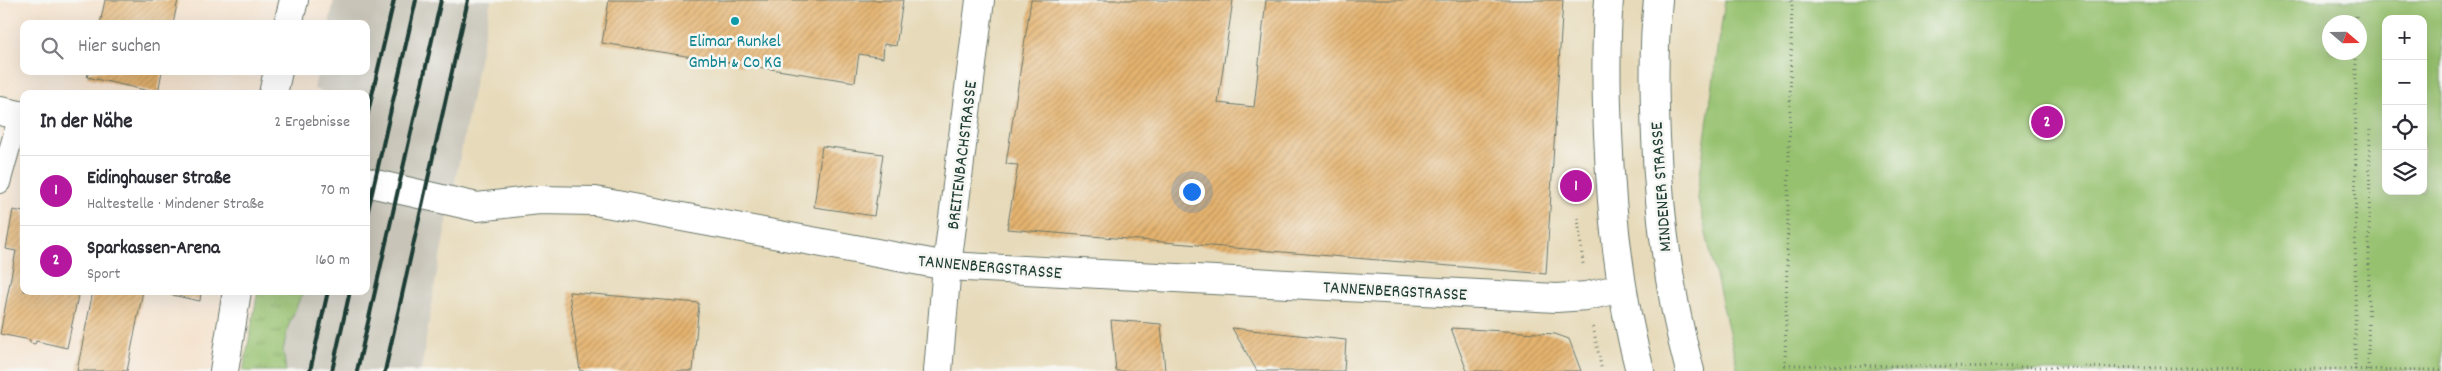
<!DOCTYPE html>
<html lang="de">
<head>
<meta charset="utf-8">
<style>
  body { margin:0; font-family:Dekko,sans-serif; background:#f2f2f3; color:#2b2b33 }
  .controls { position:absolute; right:15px; top:15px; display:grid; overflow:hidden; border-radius:10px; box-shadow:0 5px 20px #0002 }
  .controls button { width:45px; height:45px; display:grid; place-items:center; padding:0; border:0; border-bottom:1px solid #e1e1e2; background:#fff; color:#2b2b33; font:25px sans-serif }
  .compass { position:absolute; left:2322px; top:15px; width:45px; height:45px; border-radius:50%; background:#fff; box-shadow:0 5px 20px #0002; rotate:110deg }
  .you { position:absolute; left:1191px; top:191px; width:18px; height:18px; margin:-12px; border:4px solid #fff; border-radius:50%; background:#1a73e8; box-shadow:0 0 0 8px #1a73e833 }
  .badge { display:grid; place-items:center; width:32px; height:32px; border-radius:50%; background:#b5179e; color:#fff; font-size:16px; font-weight:700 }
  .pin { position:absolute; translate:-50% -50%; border:2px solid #fff; box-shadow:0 1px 5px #0006 }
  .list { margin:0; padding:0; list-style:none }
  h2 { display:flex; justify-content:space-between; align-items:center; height:65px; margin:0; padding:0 20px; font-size:21px }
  h2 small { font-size:16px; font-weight:400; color:#7c7c81 }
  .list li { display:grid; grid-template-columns:32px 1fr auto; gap:15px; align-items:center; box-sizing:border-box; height:70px; padding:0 20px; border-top:1px solid #e1e1e2 }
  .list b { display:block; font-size:19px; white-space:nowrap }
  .list p { margin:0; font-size:16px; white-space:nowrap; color:#7c7c81 }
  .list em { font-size:16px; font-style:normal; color:#7c7c81 }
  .icon { flex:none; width:28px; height:28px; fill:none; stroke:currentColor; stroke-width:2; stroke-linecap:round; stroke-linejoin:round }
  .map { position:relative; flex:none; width:2442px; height:371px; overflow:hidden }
  .search { position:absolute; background:#fff; box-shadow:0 5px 20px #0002; left:20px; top:20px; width:350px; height:55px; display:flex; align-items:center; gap:12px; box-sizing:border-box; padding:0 18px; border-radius:10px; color:#7c7c81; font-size:19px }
  .panel { position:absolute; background:#fff; box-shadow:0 5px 20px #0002; left:20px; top:90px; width:350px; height:205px; border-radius:10px }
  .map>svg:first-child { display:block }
  .built { fill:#e7daba }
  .railway { fill:#c8c4b8 }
  .grass { fill:url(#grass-tufts); stroke:#5a7f51 }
  .pitch { fill:#96c16e; stroke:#5a7f51; fill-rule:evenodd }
  .building { fill:url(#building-hatch) }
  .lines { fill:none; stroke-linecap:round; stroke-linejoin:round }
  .service-casing { stroke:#6a776a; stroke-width:22 }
  .minor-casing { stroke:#6a776a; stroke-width:30 }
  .path { stroke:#6a776a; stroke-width:3; stroke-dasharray:1 4; stroke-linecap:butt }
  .service { stroke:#fff; stroke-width:20 }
  .minor { stroke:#fff; stroke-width:28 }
  .rail { stroke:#1f3d34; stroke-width:4 }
  .culture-dot { fill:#0f9aa8; stroke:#f6f6f2; stroke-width:2 }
  .labels { text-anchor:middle; stroke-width:5; stroke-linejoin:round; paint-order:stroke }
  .culture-label { font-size:18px; fill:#0d838f; stroke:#f6f6f2 }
  .street-label { font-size:18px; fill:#1f3d34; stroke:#f6f6f2 }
</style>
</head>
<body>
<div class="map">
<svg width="2442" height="371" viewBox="0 0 2442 371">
  <defs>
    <pattern id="grass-tufts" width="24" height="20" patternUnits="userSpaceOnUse" patternTransform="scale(1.25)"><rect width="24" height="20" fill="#96c16e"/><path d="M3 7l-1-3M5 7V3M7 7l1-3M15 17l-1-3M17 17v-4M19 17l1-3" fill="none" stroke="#7a9e5b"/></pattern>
    <pattern id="building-hatch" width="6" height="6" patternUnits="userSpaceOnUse" patternTransform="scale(1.25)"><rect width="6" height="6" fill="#e5b36f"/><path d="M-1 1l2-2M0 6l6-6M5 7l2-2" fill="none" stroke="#b9935c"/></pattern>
  </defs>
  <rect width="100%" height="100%" fill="#f6f6f2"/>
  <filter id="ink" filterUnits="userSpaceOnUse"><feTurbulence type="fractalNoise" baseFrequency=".02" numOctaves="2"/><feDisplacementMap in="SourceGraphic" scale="10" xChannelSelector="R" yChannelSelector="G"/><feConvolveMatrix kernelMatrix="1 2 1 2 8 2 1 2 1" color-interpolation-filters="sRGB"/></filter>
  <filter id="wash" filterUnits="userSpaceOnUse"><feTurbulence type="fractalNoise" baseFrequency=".0096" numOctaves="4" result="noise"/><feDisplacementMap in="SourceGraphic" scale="20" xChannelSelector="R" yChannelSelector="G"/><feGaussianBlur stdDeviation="1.12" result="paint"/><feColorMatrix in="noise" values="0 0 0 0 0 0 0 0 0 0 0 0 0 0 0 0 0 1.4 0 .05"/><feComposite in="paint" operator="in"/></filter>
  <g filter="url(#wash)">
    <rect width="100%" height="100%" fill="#f5e3cf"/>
    <polygon class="built" points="491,0 1725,0 1697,195 1738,371 421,371 436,278"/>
    <polygon class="railway" points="334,0 491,0 436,278 421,371 286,371 283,351 288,327 303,291 366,291 366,94 332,94 314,89 318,71 366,71 366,24 329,24"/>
    <polygon class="grass" points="258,291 303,291 288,327 283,351 286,371 243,371"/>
    <path class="pitch" d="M 1725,0 L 2442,0 L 2442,371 L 1738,371 L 1697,195 ZM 2386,19 L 2423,19 L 2423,191 L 2386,191 ZM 2360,22 L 2360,52 L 2330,52 L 2330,22 Z"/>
    <g id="blocks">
      <g class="building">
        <polygon points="105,0 178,0 173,24 100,24"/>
        <polygon points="609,0 903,0 896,46 884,44 883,58 859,54 855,82 602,43"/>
        <polygon points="1031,0 1233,0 1218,103 1254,107 1266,0 1563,0 1546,274 1007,229 1018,165 1006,164"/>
        <polygon points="89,71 162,71 158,93 87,77"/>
        <polygon points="822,146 883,154 874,216 814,207"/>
        <polygon points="13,210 24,212 24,291 79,291 67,348 36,341 35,344 30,343 30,340 0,334 16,251 6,249"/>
        <polygon points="93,291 143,291 127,371 77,371"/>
        <polygon points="153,291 201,291 200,301"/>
        <polygon points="569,292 699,303 693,371 580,371"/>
        <polygon points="1111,320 1161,324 1165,371 1116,371"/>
        <polygon points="1232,328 1346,340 1344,371 1257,371"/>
        <polygon points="1451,328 1555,334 1569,339 1581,371 1467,371"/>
      </g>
    </g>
  </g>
  <g filter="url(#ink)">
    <use href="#blocks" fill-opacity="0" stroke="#6a776a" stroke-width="1"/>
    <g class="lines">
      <g class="service-casing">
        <polyline id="service" points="0,183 19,115"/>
      </g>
      <g class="minor-casing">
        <g id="minor">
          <path d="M 1609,0 C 1605,45 1606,88 1608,133 C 1611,214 1619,293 1640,371"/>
          <path d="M 1658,0 C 1653,45 1654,92 1656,137 C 1659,217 1669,294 1690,371"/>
          <polyline points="288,24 294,0"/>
          <polyline points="273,94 278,71"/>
          <polyline points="0,111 24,116"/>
          <polyline points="366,182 477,207 539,200 595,201 947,266 1556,298 1587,296 1622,288"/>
          <polyline points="224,371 237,291"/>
          <polyline points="938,371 947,266 980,0"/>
        </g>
      </g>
      <g class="path">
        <polyline points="1792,0 1785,365 2442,370"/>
        <polyline points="2356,22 2356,14"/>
        <polyline points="1578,218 1583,264"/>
        <polyline points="1593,327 1602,371"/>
        <polyline points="2355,370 2356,52"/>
        <polyline points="2368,370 2370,127"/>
      </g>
      <use href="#service" class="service"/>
      <use href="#minor" class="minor"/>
      <g class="rail">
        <polyline points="366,121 394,0"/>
        <polyline points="366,219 416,0"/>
        <polyline points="310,371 328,291"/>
        <polyline points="332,371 350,291"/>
        <polyline points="357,371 441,0"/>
        <polyline points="385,371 468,0"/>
      </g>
    </g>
  </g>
  <circle class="culture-dot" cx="735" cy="21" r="5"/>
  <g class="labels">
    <g class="culture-label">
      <text x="735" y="46">Elimar Runkel<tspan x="735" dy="21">GmbH &amp; Co KG</tspan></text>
    </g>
    <g class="street-label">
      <text transform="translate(961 155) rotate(-83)" y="6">BREITENBACHSTRASSE</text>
      <text transform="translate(1660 187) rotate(-94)" y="6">MINDENER STRASSE</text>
      <text transform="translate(990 266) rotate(5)" y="6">TANNENBERGSTRASSE</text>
      <text transform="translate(1395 290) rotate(3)" y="6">TANNENBERGSTRASSE</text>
    </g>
  </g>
</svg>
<div class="controls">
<button>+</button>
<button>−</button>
<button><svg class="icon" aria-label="locate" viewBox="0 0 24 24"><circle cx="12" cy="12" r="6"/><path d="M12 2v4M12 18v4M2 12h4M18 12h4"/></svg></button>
<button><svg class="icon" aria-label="layers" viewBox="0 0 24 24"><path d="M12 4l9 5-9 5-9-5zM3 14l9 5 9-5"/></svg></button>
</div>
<svg class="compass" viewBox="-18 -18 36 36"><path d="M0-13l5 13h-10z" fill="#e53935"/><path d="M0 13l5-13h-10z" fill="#7c7c81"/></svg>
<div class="you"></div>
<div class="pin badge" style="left:1576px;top:186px">1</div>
<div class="pin badge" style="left:2047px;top:122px">2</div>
<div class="search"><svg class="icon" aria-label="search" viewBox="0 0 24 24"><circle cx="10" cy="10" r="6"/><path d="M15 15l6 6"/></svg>Hier suchen</div>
<section class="panel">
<h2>In der Nähe<small>2 Ergebnisse</small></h2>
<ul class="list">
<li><span class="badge">1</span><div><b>Eidinghauser Straße</b><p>Haltestelle · Mindener Straße</p></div><em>70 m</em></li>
<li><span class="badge">2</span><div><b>Sparkassen-Arena</b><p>Sport</p></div><em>160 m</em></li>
</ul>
</section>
</div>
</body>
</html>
